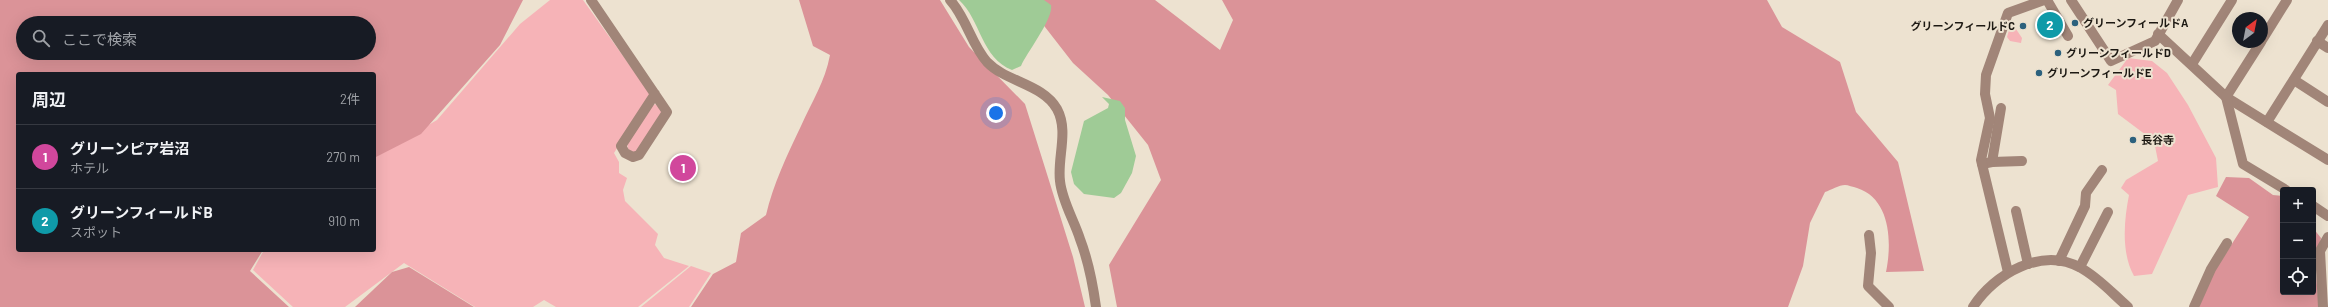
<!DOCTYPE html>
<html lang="ja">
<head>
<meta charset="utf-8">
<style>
  body { margin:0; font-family:Barlow,"Noto Sans JP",sans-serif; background:#20242c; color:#f1f3f6 }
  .controls { position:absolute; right:12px; bottom:12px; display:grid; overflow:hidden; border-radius:4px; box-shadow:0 4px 16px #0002 }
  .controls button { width:36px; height:36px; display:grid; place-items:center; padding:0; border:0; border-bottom:1px solid #363941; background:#171b24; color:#f1f3f6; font:20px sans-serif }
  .compass { position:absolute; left:2232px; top:12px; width:36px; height:36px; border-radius:50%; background:#171b24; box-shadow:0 4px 16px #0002; rotate:32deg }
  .you { position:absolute; left:996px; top:113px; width:14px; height:14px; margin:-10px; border:3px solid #fff; border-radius:50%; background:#1a73e8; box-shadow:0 0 0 6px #1a73e833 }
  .badge { display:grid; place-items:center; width:26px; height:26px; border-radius:50%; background:#98b1c0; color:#fff; font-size:13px; font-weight:700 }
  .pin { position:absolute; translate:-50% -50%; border:2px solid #fff; box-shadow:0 1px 4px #0006 }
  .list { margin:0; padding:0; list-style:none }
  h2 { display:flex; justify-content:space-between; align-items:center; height:52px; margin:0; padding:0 16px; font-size:17px }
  h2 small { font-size:13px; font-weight:400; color:#9ea1a6 }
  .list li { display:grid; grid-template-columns:26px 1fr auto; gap:12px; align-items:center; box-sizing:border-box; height:64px; padding:0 16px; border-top:1px solid #363941 }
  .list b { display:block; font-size:15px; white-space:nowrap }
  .list p { margin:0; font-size:13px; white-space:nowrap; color:#9ea1a6 }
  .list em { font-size:13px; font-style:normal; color:#9ea1a6 }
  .icon { flex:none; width:22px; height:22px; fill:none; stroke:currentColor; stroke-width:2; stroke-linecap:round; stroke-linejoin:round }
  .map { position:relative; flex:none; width:2328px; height:307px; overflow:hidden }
  .search { position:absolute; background:#171b24; box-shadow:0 4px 16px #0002; left:16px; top:16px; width:360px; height:44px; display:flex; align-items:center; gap:10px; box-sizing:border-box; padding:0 14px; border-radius:22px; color:#9ea1a6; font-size:15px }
  .panel { position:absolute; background:#171b24; box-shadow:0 4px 16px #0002; left:16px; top:72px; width:360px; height:180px; border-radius:4px }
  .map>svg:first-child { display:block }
  .green { fill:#f6b3b7 }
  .forest { fill:#db9398; fill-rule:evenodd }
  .water { fill:#9fcb96 }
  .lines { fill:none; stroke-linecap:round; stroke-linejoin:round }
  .minor { stroke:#a18578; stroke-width:10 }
  .poi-dot { fill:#2c617d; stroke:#ede2d0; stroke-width:1.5 }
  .labels { text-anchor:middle; stroke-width:4; stroke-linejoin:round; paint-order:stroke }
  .poi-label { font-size:11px; font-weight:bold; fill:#1d1913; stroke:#ede2d0; text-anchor:start }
</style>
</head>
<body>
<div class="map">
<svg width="2328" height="307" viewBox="0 0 2328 307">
  <rect width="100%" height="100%" fill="#ede2d0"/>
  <g class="green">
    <polygon points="550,0 583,0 651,95 614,153 619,162 619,173 627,178 623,190 625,201 658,234 655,245 664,258 689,266 638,307 556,307 544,300 533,307 475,307 404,263 345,307 293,307 253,270 264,250 374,250 374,157 437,120 520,24"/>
    <polygon points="2014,26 2022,38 2021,43 2010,41 2007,37 2010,27"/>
    <path d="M 2128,58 L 2152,61 L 2167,73 L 2188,105 L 2216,158 L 2218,187 L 2188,195 L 2152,274 L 2134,276 C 2121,253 2124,220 2129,195 L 2121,188 L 2126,180 L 2158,161 L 2154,141 L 2118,114 L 2116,90 L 2108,85 Z"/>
    <polygon points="655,104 661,109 662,113 638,151 633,153 628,149 627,143 651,107"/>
    <polygon points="691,266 711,273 689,307 641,307"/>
  </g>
  <g class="forest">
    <path d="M 0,0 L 523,0 L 500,45 L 421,134 L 374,158 L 374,74 L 18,74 L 18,250 L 263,250 L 250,271 L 289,307 L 0,307 ZM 23,23 L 369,23 L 369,53 L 23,53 Z"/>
    <path d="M 799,0 L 940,0 L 969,47 L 1025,104 L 1073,257 L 1085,307 L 691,307 L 713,274 L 736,262 L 741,233 L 766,215 C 773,185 787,155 801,126 C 812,101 825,82 830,55 L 813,46 Z"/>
    <path d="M 1024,0 L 1155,0 L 1220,50 L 1233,20 L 1222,0 L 1767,0 L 1782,27 L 1840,62 L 1856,112 L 1898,162 L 1924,271 L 1886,272 C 1892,243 1891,199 1857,188 C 1853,187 1848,185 1845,185 C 1839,185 1831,190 1825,192 L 1810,223 L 1803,266 L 1788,307 L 1117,307 L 1109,265 L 1161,180 L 1148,145 L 1108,95 L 1073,63 Z"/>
    <polygon points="2226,177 2249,178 2273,195 2283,196 2283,292 2313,292 2313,228 2321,238 2315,264 2319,307 2199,307 2214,272 2249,217 2216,196"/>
    <polygon points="409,267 474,307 355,307 392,272"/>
  </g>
  <g class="water">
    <path d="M 959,0 L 1044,0 L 1051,5 C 1054,18 1027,52 1021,66 L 1012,70 C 981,58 981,20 959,0 Z"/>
    <polygon points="1102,97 1120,101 1125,108 1125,120 1136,156 1132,173 1121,193 1114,198 1084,194 1074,184 1071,172 1084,121 1108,108 1109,104"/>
  </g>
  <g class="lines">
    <g class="minor">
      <polyline points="591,0 667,112 639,155 633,157 625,153 621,146 655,94"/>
      <path d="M 950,0 C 967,19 971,44 987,62 C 1006,82 1043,84 1057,109 C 1069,131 1057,158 1060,181 C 1062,201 1074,220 1080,239 C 1088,260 1093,285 1096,307"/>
      <polyline points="2047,0 2068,36"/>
      <polyline points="2071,0 2111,61 2155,41 2178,0"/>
      <polyline points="2158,34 2226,97 2328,160"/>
      <polyline points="2262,40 2287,0"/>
      <polyline points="2317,41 2328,48"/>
      <polyline points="2261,42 2226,97 2243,164 2286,190"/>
      <polyline points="2192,64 2232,0"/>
      <polyline points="2294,80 2328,102"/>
      <polyline points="2267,122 2328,25"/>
      <polyline points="1992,162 2022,161"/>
      <polyline points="1982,164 1992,162 2001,108"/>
      <polyline points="2313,206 2328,216"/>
      <polyline points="2016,211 2028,264"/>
      <polyline points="1869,235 1871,253 1868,286 1889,307"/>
      <polyline points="2059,261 2085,206 2086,193 2102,170"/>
      <polyline points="2080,267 2108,212"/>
      <polyline points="2008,272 1981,160 1990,118 1985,94 1986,75 2008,13 2044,0"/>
      <path d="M 1973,307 C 1994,274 2042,246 2081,268 C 2099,278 2113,294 2128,307"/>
      <polyline points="2194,307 2211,269 2227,243"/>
      <polyline points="2323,307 2320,251 2328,237"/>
    </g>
  </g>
  <g class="poi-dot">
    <circle cx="2075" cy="23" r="4"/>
    <circle cx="2023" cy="26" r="4"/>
    <circle cx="2058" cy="53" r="4"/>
    <circle cx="2039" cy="73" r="4"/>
    <circle cx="2133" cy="140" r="4"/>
  </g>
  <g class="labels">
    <g class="poi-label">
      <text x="2083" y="27">グリーンフィールドA</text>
      <text x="2015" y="30" text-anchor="end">グリーンフィールドC</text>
      <text x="2066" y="57">グリーンフィールドD</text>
      <text x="2047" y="77">グリーンフィールドE</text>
      <text x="2141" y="144">長谷寺</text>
    </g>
  </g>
</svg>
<div class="controls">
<button>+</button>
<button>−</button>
<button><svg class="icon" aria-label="locate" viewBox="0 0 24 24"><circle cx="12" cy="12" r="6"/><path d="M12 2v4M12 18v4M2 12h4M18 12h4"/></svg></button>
</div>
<svg class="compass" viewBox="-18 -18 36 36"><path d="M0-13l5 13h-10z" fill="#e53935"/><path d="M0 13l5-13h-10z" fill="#9ea1a6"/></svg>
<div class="you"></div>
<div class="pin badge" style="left:683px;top:168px;background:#d1479c">1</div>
<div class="pin badge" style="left:2050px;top:25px;background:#0f9aa8">2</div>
<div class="search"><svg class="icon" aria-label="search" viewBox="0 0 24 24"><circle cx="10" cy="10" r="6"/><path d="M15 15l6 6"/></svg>ここで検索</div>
<section class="panel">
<h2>周辺<small>2件</small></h2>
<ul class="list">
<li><span class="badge" style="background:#d1479c">1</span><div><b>グリーンピア岩沼</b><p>ホテル</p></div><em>270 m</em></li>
<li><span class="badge" style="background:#0f9aa8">2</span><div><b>グリーンフィールドB</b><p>スポット</p></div><em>910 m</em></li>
</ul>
</section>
</div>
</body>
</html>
